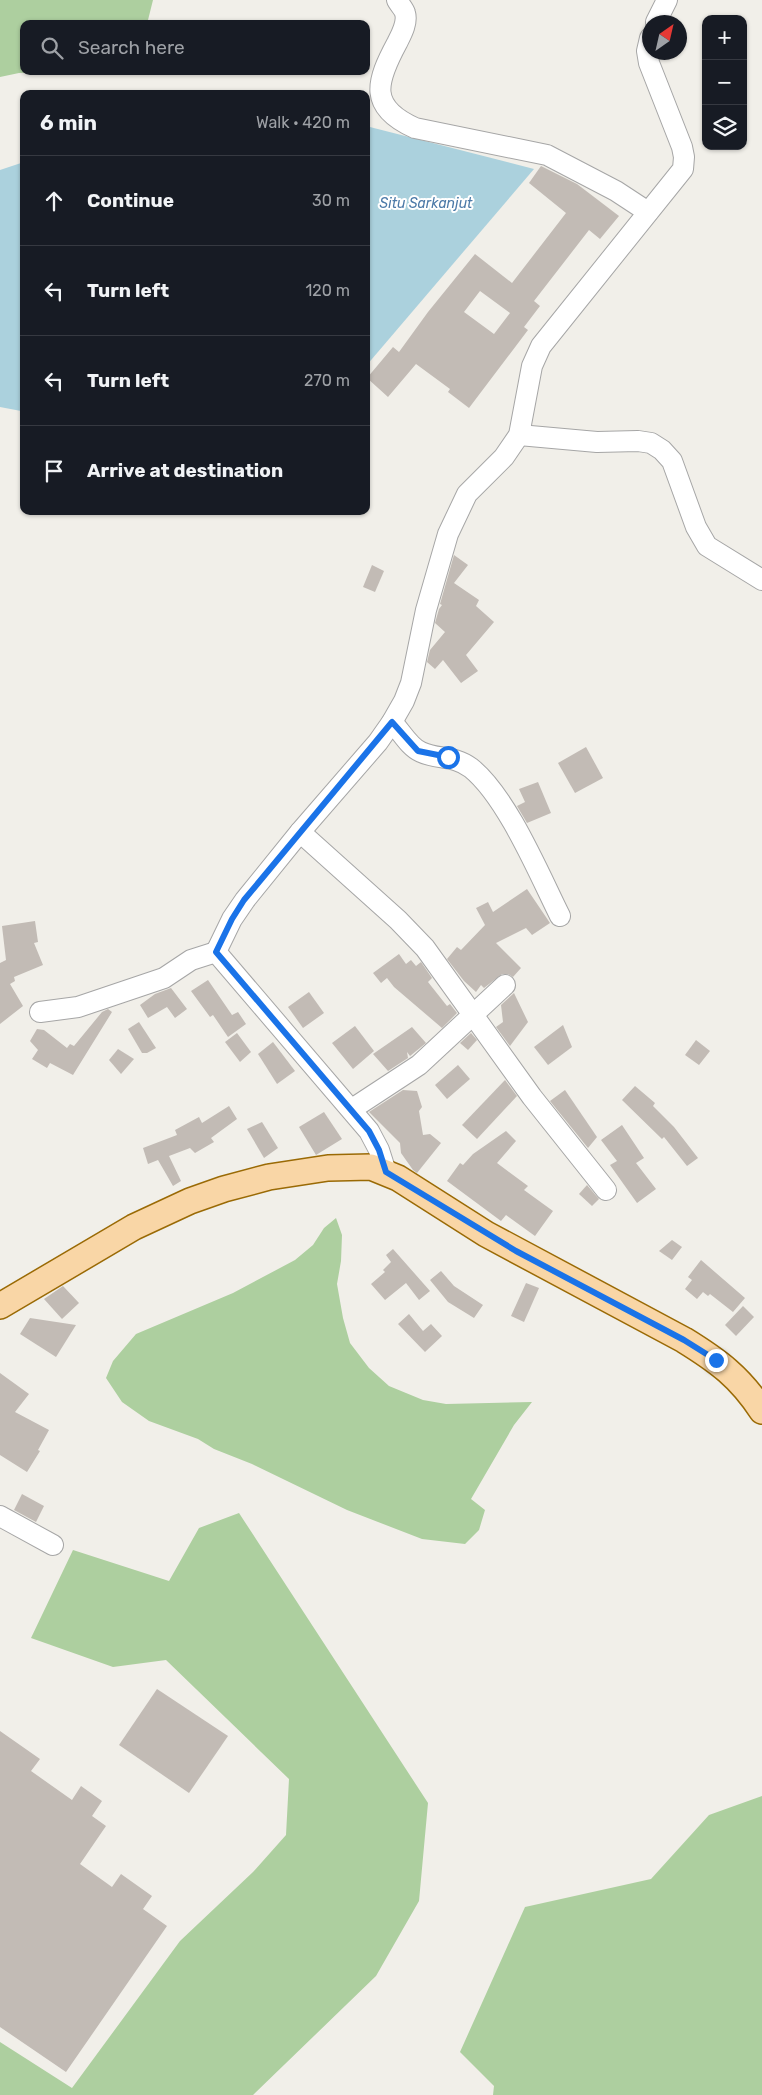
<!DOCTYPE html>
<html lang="en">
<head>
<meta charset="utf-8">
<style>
  body { margin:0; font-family:Rubik,sans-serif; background:#242831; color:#f1f3f6 }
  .controls { position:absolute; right:15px; top:15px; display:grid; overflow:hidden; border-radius:10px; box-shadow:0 1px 4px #0004 }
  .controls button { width:45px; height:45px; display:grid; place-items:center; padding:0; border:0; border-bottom:1px solid #363941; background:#171b24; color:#f1f3f6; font:25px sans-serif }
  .compass { position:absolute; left:642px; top:15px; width:45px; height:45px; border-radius:50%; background:#171b24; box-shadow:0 1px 4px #0004; rotate:34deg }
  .stop { position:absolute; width:15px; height:15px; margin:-11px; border:4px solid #1a73e8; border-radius:50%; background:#fff }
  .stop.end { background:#1a73e8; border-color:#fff; box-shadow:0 1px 5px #0008 }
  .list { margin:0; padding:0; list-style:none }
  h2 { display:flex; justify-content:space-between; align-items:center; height:65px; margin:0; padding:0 20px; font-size:21px }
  h2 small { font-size:16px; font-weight:400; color:#9ea1a6 }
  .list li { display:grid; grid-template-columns:32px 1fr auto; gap:15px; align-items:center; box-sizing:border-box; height:90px; padding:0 20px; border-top:1px solid #363941 }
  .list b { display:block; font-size:19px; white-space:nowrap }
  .list em { font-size:16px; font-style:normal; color:#9ea1a6 }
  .icon { flex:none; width:28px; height:28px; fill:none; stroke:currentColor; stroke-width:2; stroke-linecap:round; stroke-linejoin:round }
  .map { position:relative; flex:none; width:762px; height:2095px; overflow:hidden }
  .search { position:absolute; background:#171b24; box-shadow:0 1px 4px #0004; left:20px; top:20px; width:350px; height:55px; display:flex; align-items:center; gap:12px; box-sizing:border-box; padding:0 18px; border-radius:10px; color:#9ea1a6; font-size:19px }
  .panel { position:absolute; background:#171b24; box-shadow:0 1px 4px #0004; left:20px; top:90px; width:350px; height:425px; border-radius:10px }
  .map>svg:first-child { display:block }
  .forest { fill:#adcf9f }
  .water { fill:#abd1dd }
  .building { fill:#c2bbb5; fill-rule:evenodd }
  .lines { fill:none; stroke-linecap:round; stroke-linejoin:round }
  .minor-casing { stroke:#a6a6a6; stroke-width:22 }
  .major-casing { stroke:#9a6a05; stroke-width:28 }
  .minor { stroke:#fff; stroke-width:20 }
  .major { stroke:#f9d6a6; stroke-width:25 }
  .route { stroke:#1a73e8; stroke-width:6 }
  .labels { text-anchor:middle; stroke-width:4; stroke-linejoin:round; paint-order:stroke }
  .water-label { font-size:14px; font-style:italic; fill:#4c7aa8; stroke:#fff }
</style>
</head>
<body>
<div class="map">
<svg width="762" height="2095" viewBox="0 0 762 2095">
  <rect width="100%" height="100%" fill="#f1efe9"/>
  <g class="forest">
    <polygon points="0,0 153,0 147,24 24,24 24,71 67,71 19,73 0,77"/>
    <polygon points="336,1218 342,1235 341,1261 337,1284 343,1318 350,1343 369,1368 389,1386 423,1400 446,1404 532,1402 514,1425 471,1499 485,1510 479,1530 465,1544 422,1539 347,1510 252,1464 214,1449 198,1439 149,1421 122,1402 106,1378 113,1361 136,1334 233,1293 295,1260 313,1245 324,1228"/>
    <polygon points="239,1513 428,1803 419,1901 376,1976 253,2095 0,2095 0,2042 72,2088 180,1941 253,1872 286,1835 289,1779 166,1660 113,1667 31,1638 73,1550 169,1581 199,1528"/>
    <polygon points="762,1796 762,2095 493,2095 494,2086 460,2052 525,1907 651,1879 709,1815"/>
  </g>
  <g class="water">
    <polygon points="366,126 534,169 366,366"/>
    <polygon points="24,162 24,416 21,411 0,407 0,170"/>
  </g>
  <g class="building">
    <path d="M 541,166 L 577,184 L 619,216 L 600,239 L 589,230 L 534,301 L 540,306 L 524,327 L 528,330 L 469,408 L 448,392 L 450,389 L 416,364 L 388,397 L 367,378 L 393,347 L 399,352 L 428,312 L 475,254 L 512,283 L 566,213 L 529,183 ZM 480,291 L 510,313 L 494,334 L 464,312 Z"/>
    <polygon points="454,555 468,565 454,583 479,600 476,606 494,622 466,655 478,671 461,683 443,660 435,669 427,662 430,650 445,632 435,623 439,609 442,605 440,604"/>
    <polygon points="372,565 384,571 375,592 363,587"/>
    <polygon points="586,747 603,778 575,793 558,763"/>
    <polygon points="538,782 551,813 527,823 517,806 525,802 519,789"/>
    <polygon points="527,889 550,923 532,935 526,928 496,943 521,968 513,977 508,974 502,974 484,988 481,985 476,992 464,981 447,959 457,947 461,950 485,925 476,908 488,902 493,912"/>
    <polygon points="35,921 38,942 34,943 43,965 14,977 15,981 10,984 23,1006 0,1024 0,963 6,960 2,926"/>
    <polygon points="399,954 406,964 411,960 416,966 421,962 432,978 428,982 447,1006 450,1004 457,1013 442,1028 394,987 387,978 381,983 373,973"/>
    <polygon points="208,980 232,1015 238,1012 246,1024 228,1037 213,1015 210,1017 191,991"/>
    <polygon points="171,988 187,1009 175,1018 167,1007 148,1018 140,1005 155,994"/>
    <polygon points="309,992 324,1013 303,1028 288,1007"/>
    <polygon points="514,993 528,1022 510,1046 496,1027 503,1022 501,1005"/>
    <polygon points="108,1009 112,1012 73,1075 50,1063 47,1068 32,1059 38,1050 30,1041 37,1029 44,1030 67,1048 70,1044 74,1046 102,1012"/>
    <polygon points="139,1022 156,1048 147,1053 142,1053 128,1029"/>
    <polygon points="563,1025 572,1047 548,1065 534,1047"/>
    <polygon points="355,1026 374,1051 353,1069 332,1043"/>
    <polygon points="412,1027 426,1043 410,1056 407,1052 408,1058 388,1071 373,1054"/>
    <polygon points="237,1033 251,1052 240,1062 225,1042"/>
    <polygon points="471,1033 477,1040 468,1050 460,1043"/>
    <polygon points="696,1040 710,1051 699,1065 685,1055"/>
    <polygon points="273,1042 295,1071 277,1084 258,1054"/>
    <polygon points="118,1049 134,1059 121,1074 109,1060"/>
    <polygon points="458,1065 470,1079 447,1099 435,1085"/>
    <polygon points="505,1080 517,1096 477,1139 462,1125"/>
    <polygon points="635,1086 655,1103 653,1106 674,1127 698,1158 687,1166 664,1137 662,1139 622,1100"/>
    <polygon points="403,1090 417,1091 422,1107 419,1111 423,1135 430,1134 441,1143 417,1173 413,1170 401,1153 400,1143 369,1112"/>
    <polygon points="565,1090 597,1137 588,1148 550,1101"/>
    <polygon points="229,1106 237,1119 211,1138 214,1142 195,1153 190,1148 169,1156 181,1181 173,1186 158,1160 148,1164 143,1148 177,1135 175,1130 199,1117 202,1123"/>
    <polygon points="324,1112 342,1139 316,1155 299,1127"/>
    <polygon points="262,1122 278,1148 264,1158 247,1129"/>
    <polygon points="622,1125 644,1158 636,1163 656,1189 637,1203 610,1165 617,1161 601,1140"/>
    <polygon points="506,1131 516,1141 497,1163 528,1186 524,1190 553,1211 535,1236 506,1215 501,1221 447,1181 460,1163 463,1165 473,1154"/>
    <polygon points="587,1185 599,1199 592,1206 579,1194"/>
    <polygon points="672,1240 682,1247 672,1260 659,1251"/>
    <polygon points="393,1249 430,1291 419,1300 406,1283 385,1300 371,1284 385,1272 383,1270 391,1262 386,1255"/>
    <polygon points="701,1260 745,1298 733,1312 710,1294 708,1296 703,1292 697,1299 685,1289 692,1280 688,1277"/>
    <polygon points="441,1271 454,1286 483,1305 474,1318 448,1302 430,1280"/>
    <polygon points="526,1283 539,1288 524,1322 511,1316"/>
    <polygon points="63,1286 79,1303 62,1319 44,1299"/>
    <polygon points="743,1306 754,1317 736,1336 725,1325"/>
    <polygon points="409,1314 423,1331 431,1324 442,1336 425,1352 398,1324"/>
    <polygon points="30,1318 76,1325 56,1357 20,1334"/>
    <polygon points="0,1373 29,1394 15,1412 49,1430 38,1450 40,1451 27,1472 0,1455"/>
    <polygon points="22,1494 44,1506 36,1522 14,1510"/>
    <polygon points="157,1689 228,1736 189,1793 119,1745"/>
    <polygon points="0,1731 40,1759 31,1771 72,1800 81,1786 102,1801 92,1816 106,1826 80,1864 112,1887 121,1874 152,1896 143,1909 167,1926 66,2072 0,2027"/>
  </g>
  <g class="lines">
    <g class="minor-casing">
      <g id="minor">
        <path d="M 397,0 C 399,4 404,9 405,13 C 408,23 401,35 397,43 C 376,82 368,107 415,128 L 547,155 L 616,191 L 648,212"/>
        <polyline points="656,22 667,0"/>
        <polyline points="519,435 597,442 638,441 651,443 662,450 672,461 696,527 707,546 762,580"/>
        <path d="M 392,722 C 401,731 409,747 421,752 C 438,760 454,755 471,768 C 507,797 539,874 560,916"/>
        <polyline points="300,832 398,920 425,948 532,1097 606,1190"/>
        <polyline points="40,1012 78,1007 164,978 191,960 216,952"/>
        <polyline points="352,1109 419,1065 505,985"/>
        <polyline points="386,1172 379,1150 369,1131 216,952 232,919 245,900 300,832 378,742 392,722 404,701 411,683 426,610 448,534 467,494 504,457 519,435 532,366 541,346 683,169 684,157 682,147 649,63 647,51 650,38"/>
        <polyline points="0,1516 53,1545"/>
      </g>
    </g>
    <g class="major-casing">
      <path id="major" d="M 0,1306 L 134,1227 L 190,1201 L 224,1189 L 269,1177 L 328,1168 L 371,1167 L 398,1178 L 486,1234 L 684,1340 C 718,1361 740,1377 762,1411"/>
    </g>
    <use href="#minor" class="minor"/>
    <use href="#major" class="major"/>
  </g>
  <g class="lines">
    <polyline class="route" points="448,757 418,751 392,722 244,900 232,919 216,952 369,1131 379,1150 386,1172 516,1251 684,1340 716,1360"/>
  </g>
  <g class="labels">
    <g class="water-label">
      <text x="426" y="208">Situ Sarkanjut</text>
    </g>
  </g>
</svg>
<div class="controls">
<button>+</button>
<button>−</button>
<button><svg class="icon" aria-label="layers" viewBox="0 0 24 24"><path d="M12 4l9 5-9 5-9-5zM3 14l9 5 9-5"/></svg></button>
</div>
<svg class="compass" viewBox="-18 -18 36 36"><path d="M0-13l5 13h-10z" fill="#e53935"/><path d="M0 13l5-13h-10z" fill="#9ea1a6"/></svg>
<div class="stop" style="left:448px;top:757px"></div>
<div class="stop end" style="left:716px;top:1360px"></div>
<div class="search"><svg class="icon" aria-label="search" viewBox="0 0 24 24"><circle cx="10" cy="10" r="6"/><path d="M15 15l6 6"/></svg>Search here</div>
<section class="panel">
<h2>6 min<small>Walk · 420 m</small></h2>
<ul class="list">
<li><svg class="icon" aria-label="ahead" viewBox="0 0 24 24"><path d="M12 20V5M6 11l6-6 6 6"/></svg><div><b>Continue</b></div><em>30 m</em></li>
<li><svg class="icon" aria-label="left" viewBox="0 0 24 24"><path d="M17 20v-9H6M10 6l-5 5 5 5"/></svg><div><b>Turn left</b></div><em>120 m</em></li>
<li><svg class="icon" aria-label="left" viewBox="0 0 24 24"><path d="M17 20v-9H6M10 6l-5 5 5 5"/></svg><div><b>Turn left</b></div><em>270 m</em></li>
<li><svg class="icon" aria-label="arrive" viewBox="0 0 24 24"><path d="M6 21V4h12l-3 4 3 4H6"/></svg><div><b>Arrive at destination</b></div></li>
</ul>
</section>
</div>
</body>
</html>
